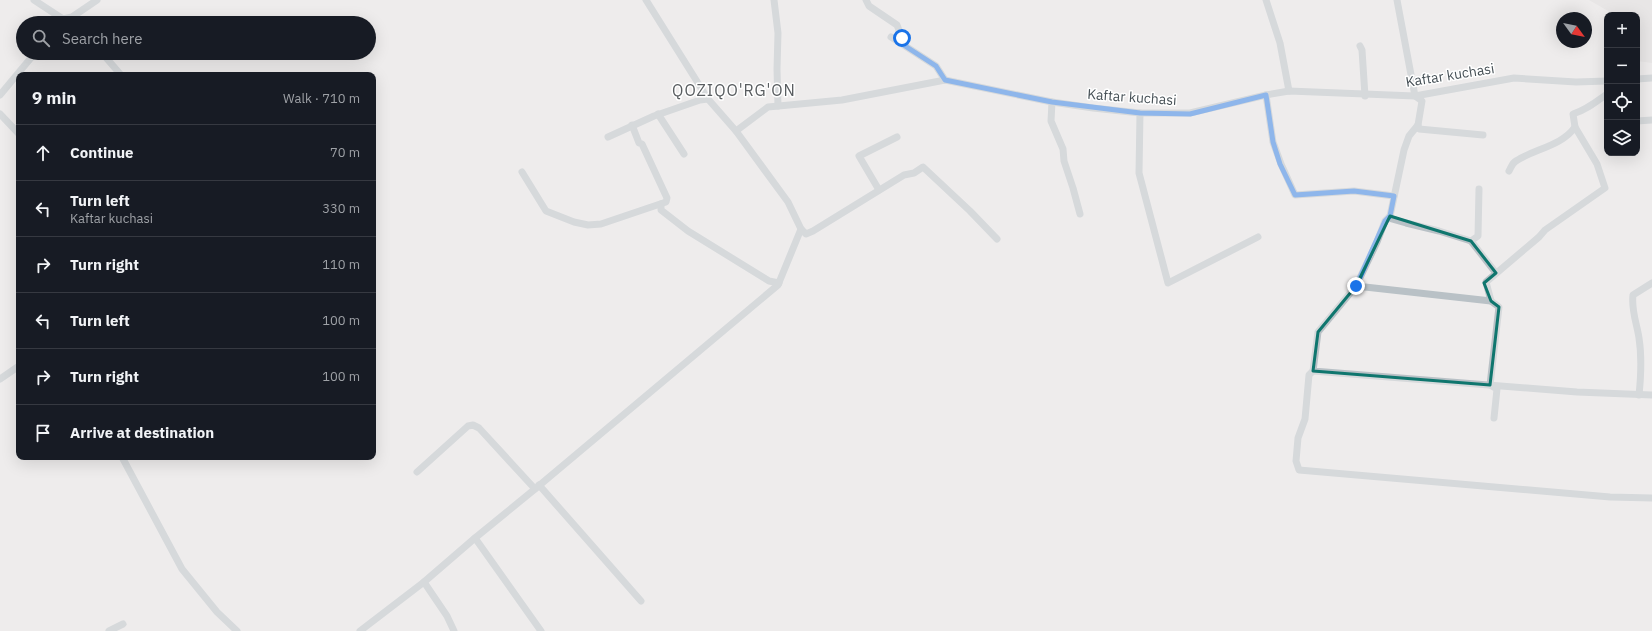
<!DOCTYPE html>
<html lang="en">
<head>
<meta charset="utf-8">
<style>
  body { margin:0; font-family:"IBM Plex Sans",sans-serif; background:#20242c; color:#f1f3f6 }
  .controls { position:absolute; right:12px; top:12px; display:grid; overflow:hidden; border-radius:8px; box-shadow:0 4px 16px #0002 }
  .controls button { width:36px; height:36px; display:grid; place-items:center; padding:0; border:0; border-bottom:1px solid #363941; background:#171b24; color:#f1f3f6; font:20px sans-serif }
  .compass { position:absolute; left:1556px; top:12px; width:36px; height:36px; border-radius:50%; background:#171b24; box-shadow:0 4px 16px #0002; rotate:123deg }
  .stop { position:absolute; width:12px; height:12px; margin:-9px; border:3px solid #1a73e8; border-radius:50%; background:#fff }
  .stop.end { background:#1a73e8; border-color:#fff; box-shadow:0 1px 4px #0008 }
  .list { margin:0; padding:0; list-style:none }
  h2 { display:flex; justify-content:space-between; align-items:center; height:52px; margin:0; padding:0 16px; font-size:17px }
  h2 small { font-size:13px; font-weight:400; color:#9ea1a6 }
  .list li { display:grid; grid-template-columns:26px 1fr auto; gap:12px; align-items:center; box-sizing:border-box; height:56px; padding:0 16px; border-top:1px solid #363941 }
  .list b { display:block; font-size:15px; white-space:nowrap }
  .list p { margin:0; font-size:13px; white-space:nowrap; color:#9ea1a6 }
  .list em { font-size:13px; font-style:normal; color:#9ea1a6 }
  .icon { flex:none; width:22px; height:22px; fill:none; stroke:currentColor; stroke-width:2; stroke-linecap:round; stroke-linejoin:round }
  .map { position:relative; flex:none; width:1652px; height:631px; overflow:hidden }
  .search { position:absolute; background:#171b24; box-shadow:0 4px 16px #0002; left:16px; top:16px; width:360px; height:44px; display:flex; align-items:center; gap:10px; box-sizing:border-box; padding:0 14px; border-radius:22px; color:#9ea1a6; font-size:15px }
  .panel { position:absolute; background:#171b24; box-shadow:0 4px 16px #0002; left:16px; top:72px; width:360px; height:388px; border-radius:8px }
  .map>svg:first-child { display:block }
  .education { fill:#dfdddd }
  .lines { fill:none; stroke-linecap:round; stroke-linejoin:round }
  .minor { stroke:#b9c1c6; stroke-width:7 }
  .route { stroke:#1a73e8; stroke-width:5 }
  .marked { fill:none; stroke:#0f766e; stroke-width:3; stroke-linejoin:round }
  .labels { text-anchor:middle; stroke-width:3; stroke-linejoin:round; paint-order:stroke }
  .street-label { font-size:14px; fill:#465056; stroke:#fff }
  .quarter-label { font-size:16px; letter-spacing:1px; fill:#595d60; stroke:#fff }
</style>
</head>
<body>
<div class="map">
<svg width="1652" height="631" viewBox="0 0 1652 631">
  <rect width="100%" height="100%" fill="#eeecec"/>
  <polygon class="education" points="1589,0 1652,0 1652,63 1637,61 1637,15 1615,15"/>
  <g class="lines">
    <g class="minor">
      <polyline points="34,0 63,19"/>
      <polyline points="646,0 708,99 736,131 788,202 801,229 806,234 813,231 904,175 914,173 923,167 970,211 997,239"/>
      <polyline points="774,0 778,33 777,69 778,106"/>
      <polyline points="866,0 869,6 897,25 902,38 899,42 936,66 945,80"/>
      <polyline points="1266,0 1280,43 1289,91"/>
      <polyline points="1397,0 1415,96 1422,101 1418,125 1409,136 1404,150 1390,216 1392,219 1406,223 1439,231 1471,241 1496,273"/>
      <polyline points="60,23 63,19 72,17 97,0"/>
      <polyline points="891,37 899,42"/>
      <polyline points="1360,46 1362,50 1365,96"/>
      <polyline points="102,53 121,75"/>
      <polyline points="1637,79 1652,78"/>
      <polyline points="0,95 35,53"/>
      <polyline points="1266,95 1273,142 1281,164 1295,195 1354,191 1394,196"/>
      <polyline points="1052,102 1051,121 1063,149 1064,161 1073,188 1080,214"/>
      <polyline points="1140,113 1139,173 1168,283 1258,237"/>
      <polyline points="0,114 19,134"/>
      <polyline points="658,114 684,154"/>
      <polyline points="1637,121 1652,120"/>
      <polyline points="1418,125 1419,129 1483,135"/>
      <polyline points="736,131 768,107 842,100 945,80 1052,102 1093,108 1140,113 1190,113 1266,95 1289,91 1415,96 1514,78 1576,82 1607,81"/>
      <polyline points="608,137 654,116 700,100 708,99"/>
      <path d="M 1509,171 C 1511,168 1512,163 1516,161 C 1534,149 1562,146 1575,127 L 1573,114 C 1586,110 1596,102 1607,94"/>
      <polyline points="522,172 546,211 574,222 588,225 601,224 666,202 667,198 642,144 639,143 632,125"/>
      <polyline points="879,190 859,156 897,137"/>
      <polyline points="661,204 661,210 688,231 769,281 779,283"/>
      <polyline points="1390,216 1385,221 1377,242 1356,286 1491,301 1486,282 1539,237 1545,230 1605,188 1597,164 1575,127"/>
      <polyline points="1471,241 1478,236 1479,189"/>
      <polyline points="1356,286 1318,332 1313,371 1577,392 1652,395"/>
      <polyline points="1491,301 1499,307 1490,385 1497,389 1494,418"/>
      <polyline points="1313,371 1309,375 1305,419 1298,438 1296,461 1299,470 1610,497 1652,498"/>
      <polyline points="0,379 19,366"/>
      <path d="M 1639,395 C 1641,376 1642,357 1639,338 C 1637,324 1631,310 1633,295 L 1652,283"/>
      <polyline points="122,457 182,569 217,612 237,631"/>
      <polyline points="417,472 468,426 473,425 479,428 535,489"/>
      <polyline points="539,485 641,601"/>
      <polyline points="475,538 541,631"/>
      <polyline points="424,582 447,616 454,631"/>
      <polyline points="109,631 123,624"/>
      <polyline points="360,631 424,582 475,538 535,489 778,285 801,229"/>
    </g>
  </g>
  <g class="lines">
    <polyline class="route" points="902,38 899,42 936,66 945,80 1052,102 1140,113 1190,114 1266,95 1273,142 1280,164 1295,195 1354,191 1394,196 1390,216 1385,221 1356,286"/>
  </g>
  <path d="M0 0H1652V631H0ZM 1390,216 L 1471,241 L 1496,273 L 1484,283 L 1491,301 L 1499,307 L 1490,385 L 1313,371 L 1318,332 L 1356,286 Z" fill="#eeecec" fill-opacity=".55" fill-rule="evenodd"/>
  <path class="marked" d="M 1390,216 L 1471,241 L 1496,273 L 1484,283 L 1491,301 L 1499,307 L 1490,385 L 1313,371 L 1318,332 L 1356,286 Z"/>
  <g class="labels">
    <g class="street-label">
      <text transform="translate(1450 75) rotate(-9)" y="5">Kaftar kuchasi</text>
      <text transform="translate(1132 97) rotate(4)" y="5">Kaftar kuchasi</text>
    </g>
    <g class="quarter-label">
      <text x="734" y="96">QOZIQO'RG'ON</text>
    </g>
  </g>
</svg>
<div class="controls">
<button>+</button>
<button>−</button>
<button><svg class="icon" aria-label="locate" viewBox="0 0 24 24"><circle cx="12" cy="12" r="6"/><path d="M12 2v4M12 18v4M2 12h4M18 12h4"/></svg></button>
<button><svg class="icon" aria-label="layers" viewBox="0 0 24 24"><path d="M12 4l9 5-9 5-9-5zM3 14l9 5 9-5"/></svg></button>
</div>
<svg class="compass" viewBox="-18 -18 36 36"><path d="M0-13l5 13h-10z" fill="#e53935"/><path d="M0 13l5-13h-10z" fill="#9ea1a6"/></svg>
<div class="stop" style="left:902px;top:38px"></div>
<div class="stop end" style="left:1356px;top:286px"></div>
<div class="search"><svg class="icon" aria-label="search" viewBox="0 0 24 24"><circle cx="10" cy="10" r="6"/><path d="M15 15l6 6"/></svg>Search here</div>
<section class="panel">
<h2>9 min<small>Walk · 710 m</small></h2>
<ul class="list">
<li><svg class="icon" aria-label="ahead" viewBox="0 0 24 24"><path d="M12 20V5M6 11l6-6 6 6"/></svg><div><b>Continue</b></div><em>70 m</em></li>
<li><svg class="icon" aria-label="left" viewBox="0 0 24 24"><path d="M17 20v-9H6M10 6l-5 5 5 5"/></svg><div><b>Turn left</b><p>Kaftar kuchasi</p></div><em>330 m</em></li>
<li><svg class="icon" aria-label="right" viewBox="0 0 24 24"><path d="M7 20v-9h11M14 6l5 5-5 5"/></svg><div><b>Turn right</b></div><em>110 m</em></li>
<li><svg class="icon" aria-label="left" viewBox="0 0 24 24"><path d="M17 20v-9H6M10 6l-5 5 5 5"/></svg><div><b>Turn left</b></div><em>100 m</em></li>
<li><svg class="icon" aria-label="right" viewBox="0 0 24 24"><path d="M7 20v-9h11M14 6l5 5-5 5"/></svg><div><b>Turn right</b></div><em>100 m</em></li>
<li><svg class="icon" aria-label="arrive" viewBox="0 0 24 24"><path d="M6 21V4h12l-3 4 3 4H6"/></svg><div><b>Arrive at destination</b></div></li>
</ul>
</section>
</div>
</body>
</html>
